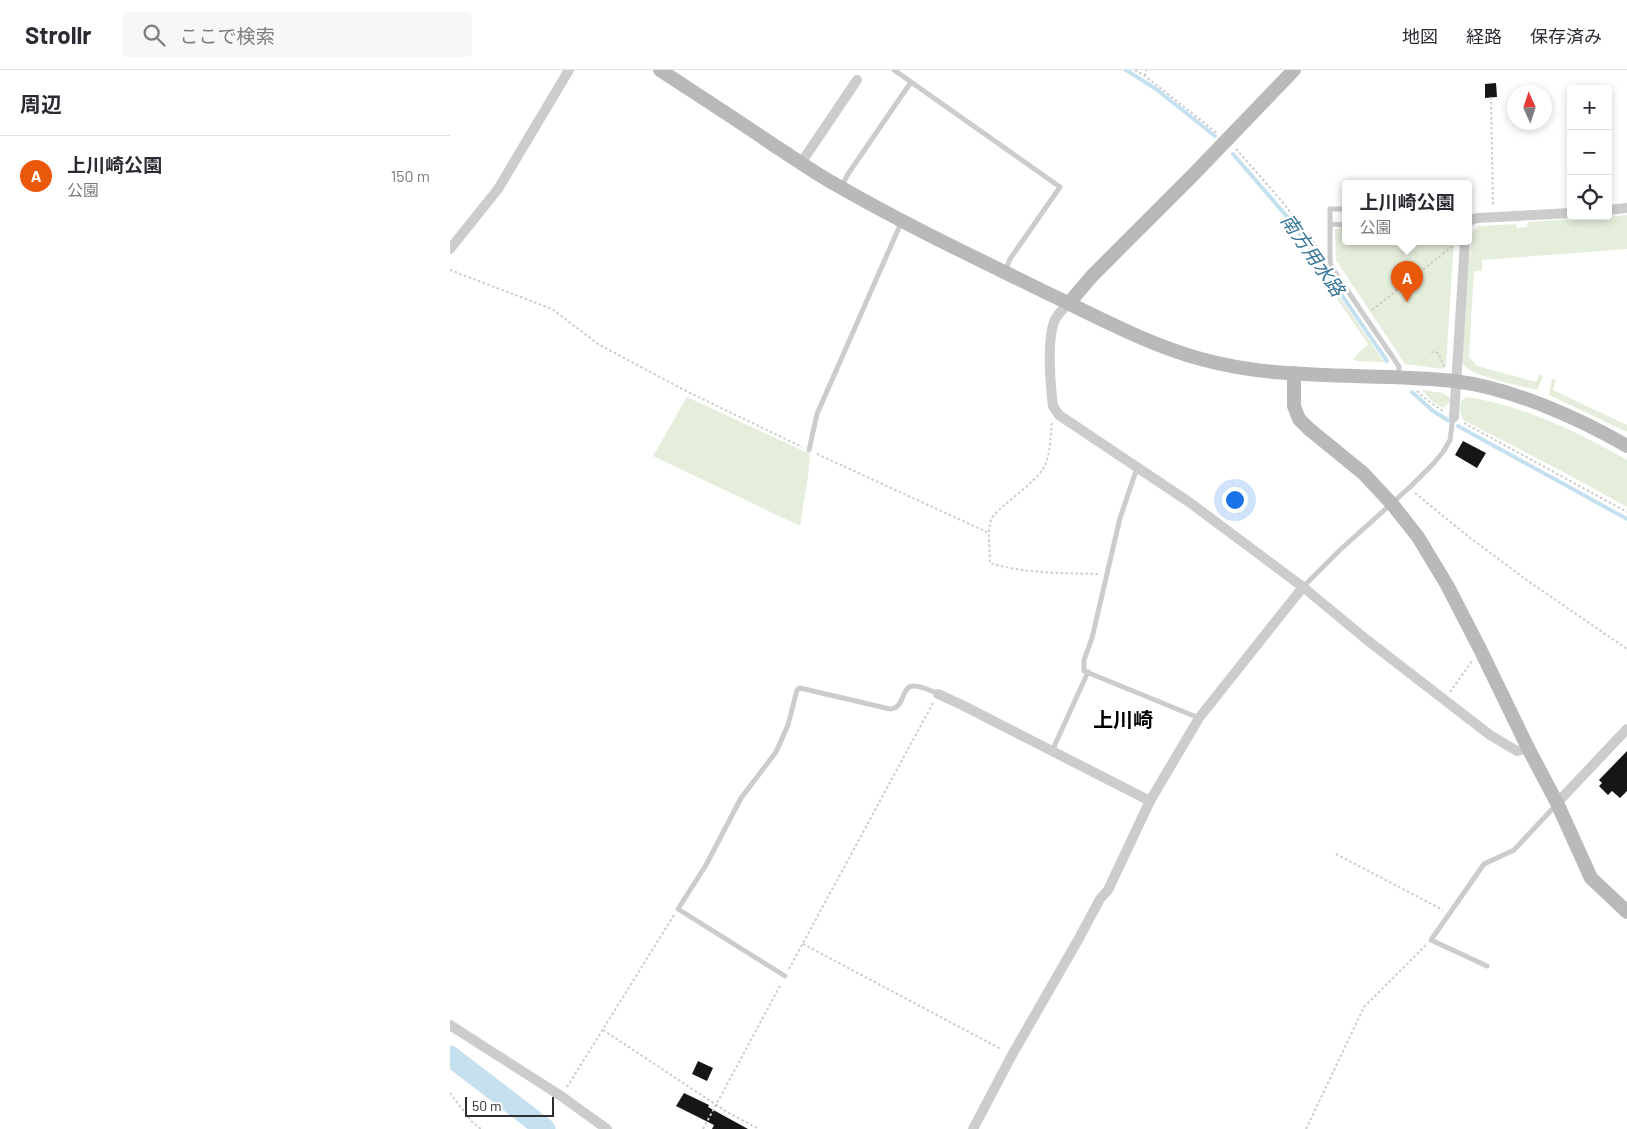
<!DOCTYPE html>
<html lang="ja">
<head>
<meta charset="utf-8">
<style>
  body { margin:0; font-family:Barlow,"Noto Sans JP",sans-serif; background:#f7f7f7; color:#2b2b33 }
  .controls { position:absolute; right:15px; top:15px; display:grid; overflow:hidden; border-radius:5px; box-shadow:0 2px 8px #0003 }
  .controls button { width:45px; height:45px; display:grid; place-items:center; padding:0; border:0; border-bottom:1px solid #e1e1e2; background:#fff; color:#2b2b33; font:25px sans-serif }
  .compass { position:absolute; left:1057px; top:15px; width:45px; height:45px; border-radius:50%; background:#fff; box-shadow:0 2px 8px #0003; rotate:357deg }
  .scale { position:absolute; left:15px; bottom:12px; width:89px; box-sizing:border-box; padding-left:5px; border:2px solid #2f2f2f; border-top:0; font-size:14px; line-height:18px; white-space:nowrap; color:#2f2f2f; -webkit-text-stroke:4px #fff; paint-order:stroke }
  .you { position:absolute; left:784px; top:429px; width:18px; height:18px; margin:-12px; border:4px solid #fff; border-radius:50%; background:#1a73e8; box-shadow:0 0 0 8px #1a73e833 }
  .badge { display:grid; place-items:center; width:32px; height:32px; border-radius:50%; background:#ea580c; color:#fff; font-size:16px; font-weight:700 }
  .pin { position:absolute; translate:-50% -41px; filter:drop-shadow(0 1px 2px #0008) }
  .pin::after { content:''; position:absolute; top:26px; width:18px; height:15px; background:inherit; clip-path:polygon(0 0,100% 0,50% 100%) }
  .popup { position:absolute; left:892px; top:110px; width:130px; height:65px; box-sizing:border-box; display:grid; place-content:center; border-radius:5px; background:#fff; filter:drop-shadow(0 1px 4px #0005); font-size:16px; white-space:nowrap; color:#7c7c81 }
  .popup b { font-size:19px; color:#2b2b33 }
  .popup::after { content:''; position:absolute; left:50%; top:100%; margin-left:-10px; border:10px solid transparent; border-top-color:#fff }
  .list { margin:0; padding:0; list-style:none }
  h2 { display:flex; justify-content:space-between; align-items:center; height:65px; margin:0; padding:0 20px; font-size:21px }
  h2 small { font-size:16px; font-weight:400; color:#7c7c81 }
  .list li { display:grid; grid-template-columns:32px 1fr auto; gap:15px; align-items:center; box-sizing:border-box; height:80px; padding:0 20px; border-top:1px solid #e1e1e2 }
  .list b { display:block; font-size:19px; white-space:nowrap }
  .list p { margin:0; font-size:16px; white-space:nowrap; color:#7c7c81 }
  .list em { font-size:16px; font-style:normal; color:#7c7c81 }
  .icon { flex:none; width:28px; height:28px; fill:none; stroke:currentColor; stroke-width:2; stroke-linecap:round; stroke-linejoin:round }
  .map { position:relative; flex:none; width:1177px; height:1059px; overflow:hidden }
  header { display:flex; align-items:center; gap:30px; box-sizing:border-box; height:70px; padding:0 25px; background:#fff; border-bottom:1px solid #e1e1e2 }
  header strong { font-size:24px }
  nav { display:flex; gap:28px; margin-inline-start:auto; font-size:18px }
  .search { width:350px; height:45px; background:#f7f7f7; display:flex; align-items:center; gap:12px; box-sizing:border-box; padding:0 18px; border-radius:5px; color:#7c7c81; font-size:19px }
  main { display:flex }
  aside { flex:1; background:#fff }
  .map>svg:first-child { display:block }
  .green { fill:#e5eddb }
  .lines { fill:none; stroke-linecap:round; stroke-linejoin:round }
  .stream { stroke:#c5e0ef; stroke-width:4 }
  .river { stroke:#c5e0ef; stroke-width:21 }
  .building { fill:#161616 }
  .path { stroke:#ccc; stroke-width:2; stroke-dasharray:2.5 2.5; stroke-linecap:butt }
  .lane { stroke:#ccc; stroke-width:5 }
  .street { stroke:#ccc; stroke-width:10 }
  .secondary { stroke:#b9b9b9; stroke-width:14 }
  .labels { text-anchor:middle; stroke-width:5; stroke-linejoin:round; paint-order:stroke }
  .water-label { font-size:19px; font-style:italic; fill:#347499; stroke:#fff }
  .quarter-label { font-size:20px; font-weight:bold; fill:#000; stroke:#fff }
</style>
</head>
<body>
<header>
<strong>Strollr</strong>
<div class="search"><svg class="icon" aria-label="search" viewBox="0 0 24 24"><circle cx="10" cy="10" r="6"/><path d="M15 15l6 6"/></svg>ここで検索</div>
<nav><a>地図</a><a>経路</a><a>保存済み</a></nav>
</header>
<main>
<aside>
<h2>周辺<small></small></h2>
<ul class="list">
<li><span class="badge">A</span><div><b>上川崎公園</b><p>公園</p></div><em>150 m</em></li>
</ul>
</aside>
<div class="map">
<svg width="1177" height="1059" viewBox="0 0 1177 1059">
  <rect width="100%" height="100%" fill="#fff"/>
  <g class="green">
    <path d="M 1177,145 L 1177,179 L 1032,190 L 1032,201 L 1024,201 L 1019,287 L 1027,296 L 1086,312 L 1090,304 L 1093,306 L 1087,320 C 1072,316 1018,306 1012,293 L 1019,191 L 1023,161 L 1029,156 L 1066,154 L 1067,158 L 1077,157 L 1078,152 Z"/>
    <polygon points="890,157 896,158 896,171 1004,171 996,295 993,299 955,294 886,190 885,160"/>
    <polygon points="858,180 934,292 906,291 903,289 918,274 856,183"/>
    <polygon points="1102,309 1106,310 1103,320 1177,355 1177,362 1099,325"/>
    <polygon points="972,320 993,323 1000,328 1000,332 993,338 983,332"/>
    <polygon points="237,327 360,384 358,406 350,456 203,386"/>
    <path d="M 1016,327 C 1073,335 1127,362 1177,390 L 1177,437 L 1106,398 L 1013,350 L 1010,340 L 1011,331 Z"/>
  </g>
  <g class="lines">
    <g class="stream">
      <polyline points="676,0 706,19 765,66"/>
      <polyline points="783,84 840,150 937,291"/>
      <polyline points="962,322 983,341 999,351"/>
      <polyline points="1008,356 1177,449"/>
    </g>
    <polyline class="river" points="0,986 95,1059"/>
  </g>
  <g class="building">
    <polygon points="1046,13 1047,27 1035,28 1035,14"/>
    <polygon points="1013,371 1036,383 1027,398 1005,385"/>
    <polygon points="1177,681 1177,721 1170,728 1162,721 1158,725 1149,716 1152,713 1149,710"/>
    <polygon points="248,991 263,998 257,1011 242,1004"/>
    <polygon points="234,1023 259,1035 258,1037 298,1059 262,1059 264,1055 226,1036"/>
  </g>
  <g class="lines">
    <g class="path">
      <polyline points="685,0 695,6 767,63"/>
      <polyline points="695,6 696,0"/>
      <polyline points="1041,27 1043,136"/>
      <polyline points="786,79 830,129 872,183"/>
      <polyline points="0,200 102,239 148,274 238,322 352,377"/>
      <polyline points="922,240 1004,175"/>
      <polyline points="981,282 988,283 995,298"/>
      <polyline points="967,321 977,330 993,341"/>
      <path d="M 602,353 C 600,368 601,385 593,399 C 583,415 544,440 541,450 C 537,464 540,479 540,493 C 576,504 612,503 649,504"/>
      <polyline points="1014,353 1177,442"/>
      <polyline points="367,384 539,463"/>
      <polyline points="965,423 1019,467 1078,511 1177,579"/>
      <polyline points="1000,622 1022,591"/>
      <polyline points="886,784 993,840"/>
      <polyline points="353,874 551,979"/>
      <polyline points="339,899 483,633"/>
      <polyline points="153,960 277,1042 309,1059"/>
      <polyline points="117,1017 224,845"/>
      <polyline points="0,1023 22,1052 31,1059"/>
      <polyline points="253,1059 331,914"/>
      <polyline points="856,1059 914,937 976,875"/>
    </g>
    <g class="lane">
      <polyline points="444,0 610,117 560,189 555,202"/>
      <polyline points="391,117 398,104 461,12"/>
      <polyline points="896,139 880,139 880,192 882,198 946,292 949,297 949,307"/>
      <polyline points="881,154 896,155"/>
      <polyline points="359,380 367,344 451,153"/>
      <polyline points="687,398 670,448 642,568 634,590 634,601 749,648"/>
      <polyline points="853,517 891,479 960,417 984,393 993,382 1000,370 1003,347"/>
      <polyline points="602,681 638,602"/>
      <polyline points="1037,896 981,870 1034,794 1064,780 1106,735"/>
      <path d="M 335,906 L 228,839 L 256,795 L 291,728 L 326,682 L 338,655 L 347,620 L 350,618 L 440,639 C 456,638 450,616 464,616 C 472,616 481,621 488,624"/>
    </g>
    <g class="street">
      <polyline points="351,93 407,10"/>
      <polyline points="1158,140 1177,138"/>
      <polyline points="1018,151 1027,148 1121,143"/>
      <polyline points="0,179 48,119 119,0"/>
      <path d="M 619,233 C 613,239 607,244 604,252 C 597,271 600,307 602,328 L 603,336 L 609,345 L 739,432 L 853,517 L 917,570 L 1040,665 L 1067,681 L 1078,678"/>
      <polyline points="1004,347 1015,171"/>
      <polyline points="488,624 512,635 700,731"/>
      <polyline points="1107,733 1177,659"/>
      <polyline points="0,955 111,1026 157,1059"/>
      <polyline points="523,1059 562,985 628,870 650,829 658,820 700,731 749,648 853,517"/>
    </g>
    <g class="secondary">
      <path d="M 210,0 C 248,25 287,50 325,76 C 344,88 363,102 383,113 C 452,153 524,187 595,222 C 646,246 696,274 751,289 C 833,312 920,302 1004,311 C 1061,318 1127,347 1177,376"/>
      <polyline points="619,233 642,206 743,105 844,0"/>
      <polyline points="844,303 844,336 849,349 859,359 913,403 942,434 968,467 997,515 1030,579 1078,678 1107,733 1141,808 1177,842"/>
    </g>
  </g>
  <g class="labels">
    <g class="water-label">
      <text transform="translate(863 185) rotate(55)" y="7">南方用水路</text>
    </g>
    <g class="quarter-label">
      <text x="673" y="657">上川崎</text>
    </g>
  </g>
</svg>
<div class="controls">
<button>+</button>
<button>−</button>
<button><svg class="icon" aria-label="locate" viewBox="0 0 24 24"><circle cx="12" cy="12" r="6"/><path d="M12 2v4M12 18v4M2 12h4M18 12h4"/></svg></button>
</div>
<svg class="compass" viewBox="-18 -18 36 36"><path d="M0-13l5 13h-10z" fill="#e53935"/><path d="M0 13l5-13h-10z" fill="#7c7c81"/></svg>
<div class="scale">50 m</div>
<div class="you"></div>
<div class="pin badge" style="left:957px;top:232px">A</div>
<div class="popup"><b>上川崎公園</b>公園</div>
</div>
</main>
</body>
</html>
